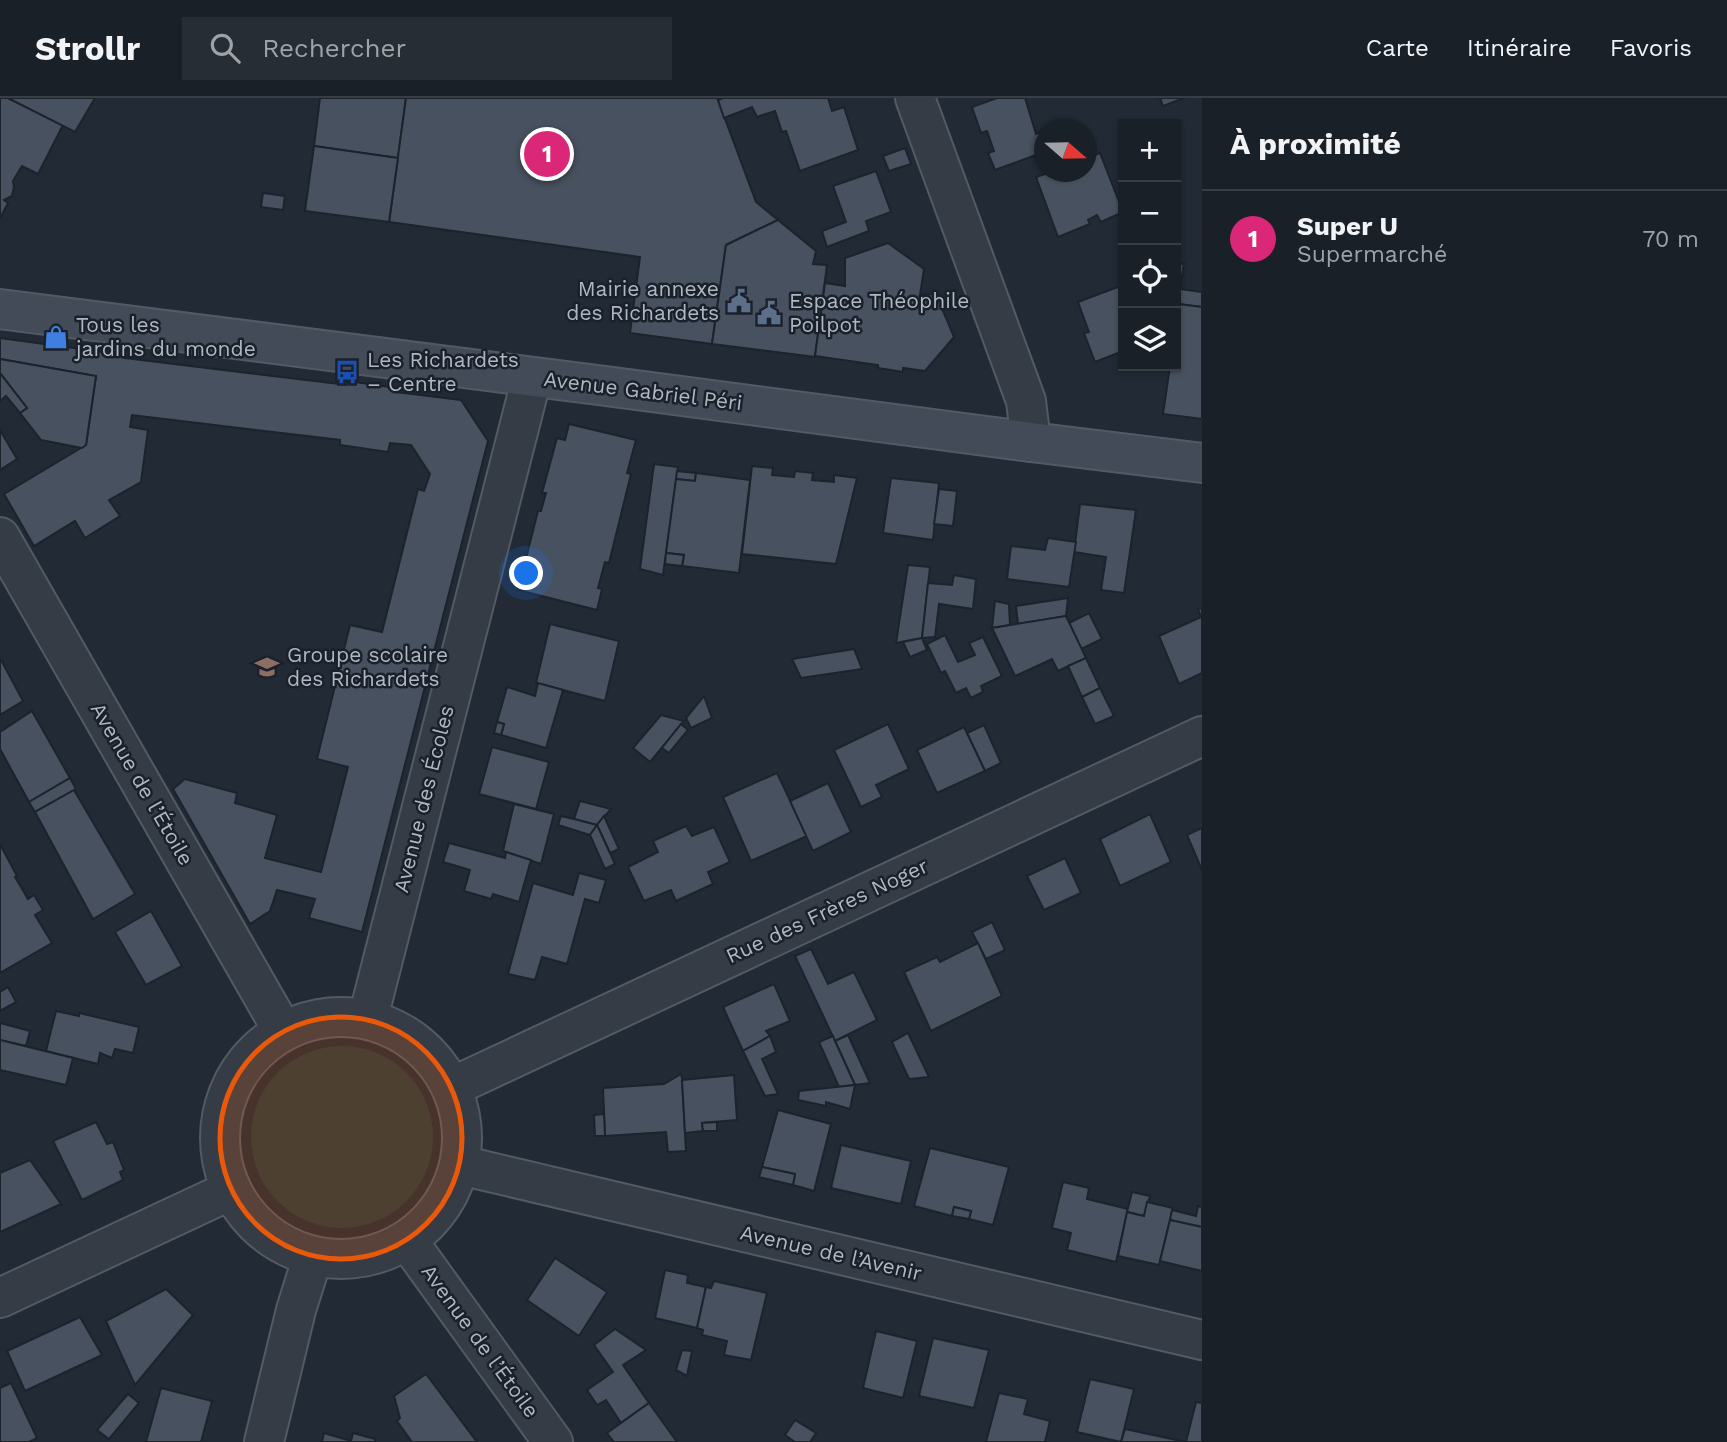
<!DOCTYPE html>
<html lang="fr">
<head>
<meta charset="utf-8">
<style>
  body { margin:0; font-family:"Work Sans",sans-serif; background:#262d34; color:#f1f3f6 }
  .controls { position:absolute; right:21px; top:21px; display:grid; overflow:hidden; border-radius:0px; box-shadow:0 2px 5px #0004 }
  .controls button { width:63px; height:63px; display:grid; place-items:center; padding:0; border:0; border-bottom:2px solid #373e45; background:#192028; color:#f1f3f6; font:35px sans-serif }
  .compass { position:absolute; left:1034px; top:21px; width:63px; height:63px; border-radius:50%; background:#192028; box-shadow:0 2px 5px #0004; rotate:110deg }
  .you { position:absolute; left:527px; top:476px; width:24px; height:24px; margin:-18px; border:5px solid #fff; border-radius:50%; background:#1a73e8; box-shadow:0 0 0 10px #1a73e833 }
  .badge { display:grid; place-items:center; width:46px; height:46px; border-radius:50%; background:#db2777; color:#fff; font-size:23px; font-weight:700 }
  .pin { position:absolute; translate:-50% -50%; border:4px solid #fff; box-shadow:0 2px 7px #0006 }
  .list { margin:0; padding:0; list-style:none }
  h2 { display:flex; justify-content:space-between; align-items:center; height:91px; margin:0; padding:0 28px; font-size:30px }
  h2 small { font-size:23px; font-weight:400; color:#9fa3a8 }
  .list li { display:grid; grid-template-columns:46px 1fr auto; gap:21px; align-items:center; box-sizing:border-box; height:98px; padding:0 28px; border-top:2px solid #373e45 }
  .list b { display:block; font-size:26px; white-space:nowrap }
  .list p { margin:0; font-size:23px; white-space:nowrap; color:#9fa3a8 }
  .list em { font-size:23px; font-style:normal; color:#9fa3a8 }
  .icon { flex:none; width:38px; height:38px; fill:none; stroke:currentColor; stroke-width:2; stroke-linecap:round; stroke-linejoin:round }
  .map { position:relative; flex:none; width:1202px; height:1344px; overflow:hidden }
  header { display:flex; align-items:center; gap:42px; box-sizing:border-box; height:98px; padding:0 35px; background:#192028; border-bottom:2px solid #373e45 }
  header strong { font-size:33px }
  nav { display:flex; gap:38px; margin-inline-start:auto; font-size:24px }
  .search { width:490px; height:63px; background:#262d34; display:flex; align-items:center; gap:18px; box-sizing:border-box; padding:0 24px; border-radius:0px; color:#9fa3a8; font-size:26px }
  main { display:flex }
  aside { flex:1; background:#192028 }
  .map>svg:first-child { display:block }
  .green { fill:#273a3b }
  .building { fill:#48515f; stroke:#1c232d; stroke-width:2 }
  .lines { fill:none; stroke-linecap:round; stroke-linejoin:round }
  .street-casing { stroke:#525a64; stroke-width:42 }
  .secondary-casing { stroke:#525a64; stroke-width:42 }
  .street { stroke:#353c46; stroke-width:38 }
  .secondary { stroke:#434b59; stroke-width:38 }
  .marked { fill:#e8590c; fill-opacity:0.2; stroke:#e8590c; stroke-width:5; stroke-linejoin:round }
  .labels { text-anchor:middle; stroke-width:5; stroke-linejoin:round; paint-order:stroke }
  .poi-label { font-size:21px; fill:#afb7c3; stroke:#1a212b; text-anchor:start }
  .street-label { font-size:21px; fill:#afb7c3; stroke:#1a212b }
</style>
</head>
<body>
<header>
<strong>Strollr</strong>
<div class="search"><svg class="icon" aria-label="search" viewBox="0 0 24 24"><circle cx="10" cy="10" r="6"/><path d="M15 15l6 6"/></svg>Rechercher</div>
<nav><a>Carte</a><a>Itinéraire</a><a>Favoris</a></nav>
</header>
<main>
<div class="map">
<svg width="1202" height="1344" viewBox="0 0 1202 1344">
  <rect width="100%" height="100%" fill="#212a35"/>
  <circle class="green" cx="342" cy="1039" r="91"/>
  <g class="building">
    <polygon points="0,0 8,0 63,27 38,76 22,68 13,83 14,89 12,98 4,102 8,105 0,120"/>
    <polygon points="8,0 95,0 75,34"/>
    <polygon points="320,0 406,0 398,60 314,48"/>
    <polygon points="406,0 723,0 718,2 756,104 778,122 726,147 712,246 630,235 640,159 389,124"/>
    <polygon points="723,0 828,0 832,13 844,9 858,52 800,73 786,33 782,34 775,13 757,19 752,9 724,20 718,2"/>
    <polygon points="997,0 1025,0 1036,36 1044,33 1044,54 995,72 988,55 994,53 987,33 981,35 972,9"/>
    <polygon points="1160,0 1184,0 1163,8"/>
    <polygon points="314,48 398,60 389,124 305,113"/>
    <polygon points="905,50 911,66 889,73 883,58"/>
    <polygon points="1100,55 1123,114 1101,124 1097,117 1088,122 1090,126 1058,139 1036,79 1051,74 1086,74 1086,60"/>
    <polygon points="876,73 891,114 866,123 869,133 827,149 822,133 846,124 833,88"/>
    <polygon points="263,95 285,98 283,112 261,109"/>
    <polygon points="778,122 816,153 813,166 827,167 815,259 712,246 726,147"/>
    <polygon points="888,145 924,171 920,197 936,196 954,239 925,273 903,270 903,274 878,270 878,267 815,258 825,185 845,188 845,160"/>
    <polygon points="1184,165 1176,218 1176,219 1176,168"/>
    <polygon points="1123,187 1123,253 1095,264 1084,235 1089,234 1078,204"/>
    <polygon points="1180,191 1202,194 1202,209 1178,206"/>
    <polygon points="1178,206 1202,209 1202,321 1163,316 1170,268 1176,268 1176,222"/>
    <polygon points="0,240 125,257 124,260 347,287 348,283 396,290 395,294 461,302 488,343 362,834 309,820 315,801 277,792 270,813 250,826 173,691 185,681 237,695 235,705 277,717 265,760 321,774 348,669 317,661 350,527 382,534 418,391 424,393 430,376 411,347 390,345 388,354 340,347 340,342 132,317 130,329 148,332 141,384 109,402 120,418 85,440 75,423 34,448 4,396 86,347 96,278 0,261"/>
    <polygon points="0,261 96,278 86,347 82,350 41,342 20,315 27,310 0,275"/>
    <polygon points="0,275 27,310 20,315 6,298 0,303"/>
    <polygon points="569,326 636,342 627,375 631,376 609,465 605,464 598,490 602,491 597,512 518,492 521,491 526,472 523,472 538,413 541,413 546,395 542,395 557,340 565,342"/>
    <polygon points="0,332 17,361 0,372"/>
    <polygon points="654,366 678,369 663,477 640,471"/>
    <polygon points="752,368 773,370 772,377 794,379 795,373 813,375 812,382 834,384 834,377 857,380 836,466 742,456"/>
    <polygon points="677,373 696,375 695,383 676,381"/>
    <polygon points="696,375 750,382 739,475 682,468 684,457 666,455 676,381 695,383"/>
    <polygon points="891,380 939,385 933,442 883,435"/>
    <polygon points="939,391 957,393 953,428 934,426"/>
    <polygon points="1080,406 1136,412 1124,495 1101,492 1106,459 1074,454"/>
    <polygon points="1048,440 1076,444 1069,489 1007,481 1011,448 1045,452"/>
    <polygon points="666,455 684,457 682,468 665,466"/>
    <polygon points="908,467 930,469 922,540 896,545"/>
    <polygon points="954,477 976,481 973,511 939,506 935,539 922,540 928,485 952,487"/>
    <polygon points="1068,500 1066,518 1018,526 1016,508"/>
    <polygon points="995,503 1009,506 1010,527 992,530"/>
    <polygon points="1202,510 1202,575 1179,586 1159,538 1201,519 1198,511"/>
    <polygon points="1089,515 1102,541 1081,551 1069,525"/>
    <polygon points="1066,518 1086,560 1058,573 1052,561 1015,578 992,530"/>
    <polygon points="550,526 619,543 605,603 536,585"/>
    <polygon points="945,537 958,564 975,557 969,545 983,539 1002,578 981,588 983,594 971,600 966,590 956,595 945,573 941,575 927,546"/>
    <polygon points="922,540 927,552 910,559 903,544"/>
    <polygon points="854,551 862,571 801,580 792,561"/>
    <polygon points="0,560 23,603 0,617"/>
    <polygon points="1086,560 1100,590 1082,599 1068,568"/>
    <polygon points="538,585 563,592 546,650 501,637 504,626 497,624 507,589 535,598"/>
    <polygon points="1100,590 1114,618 1095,626 1082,599"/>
    <polygon points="704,598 712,620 691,630 686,620"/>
    <polygon points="32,613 70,680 29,704 0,651 0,634"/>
    <polygon points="661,617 684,623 650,664 633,650"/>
    <polygon points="497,624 504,626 501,637 494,635"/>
    <polygon points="681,626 688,632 669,655 662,650"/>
    <polygon points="888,626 909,671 876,687 882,699 861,709 834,652"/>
    <polygon points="984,627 1001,665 985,673 967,635"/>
    <polygon points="964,629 985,673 937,695 917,652"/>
    <polygon points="492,649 549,664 536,711 479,696"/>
    <polygon points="777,675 807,738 751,763 723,699"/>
    <polygon points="70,680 76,691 35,714 29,704"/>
    <polygon points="828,685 851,734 813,753 790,703"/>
    <polygon points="74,692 135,796 93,821 35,714"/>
    <polygon points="580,703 611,711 597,727 574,721"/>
    <polygon points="514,706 554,716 541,766 503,753"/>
    <polygon points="1150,716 1171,764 1120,788 1100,741"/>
    <polygon points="561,718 574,721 597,727 590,737 558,727"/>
    <polygon points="604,718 619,751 610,755 597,727"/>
    <polygon points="597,727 615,766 605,771 590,737"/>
    <polygon points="686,728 692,738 714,729 730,764 708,774 713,786 676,803 671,792 644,803 628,769 658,754 653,743"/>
    <polygon points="1202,730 1202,772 1187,737"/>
    <polygon points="449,745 505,760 506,754 531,762 519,804 493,796 491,801 464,793 470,772 443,764"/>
    <polygon points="0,746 17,778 15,779 28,801 34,797 43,812 35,817 52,845 0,875"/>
    <polygon points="1065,760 1081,795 1044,812 1027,778"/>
    <polygon points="579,775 606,782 599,805 585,801 567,866 542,859 535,882 508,876 533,785 573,797"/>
    <polygon points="151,813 182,868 146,887 115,834"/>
    <polygon points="992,824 1005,852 986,861 972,834"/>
    <polygon points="978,845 1002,898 931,933 904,874 937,859 940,864"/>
    <polygon points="811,851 828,886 854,874 877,922 835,943 795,858"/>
    <polygon points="774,886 790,923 766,933 770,938 743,953 723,909"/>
    <polygon points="8,889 16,904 0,913 0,894"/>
    <polygon points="56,913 79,918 79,915 139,929 133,955 115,951 112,960 100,955 98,966 46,953"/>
    <polygon points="0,925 30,933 26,948 0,942"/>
    <polygon points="908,935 929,979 909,981 892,944"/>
    <polygon points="848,937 870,985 855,987 835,943"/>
    <polygon points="770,938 776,954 762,961 778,996 765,998 743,953"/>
    <polygon points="833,938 835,943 855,987 839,989 819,944"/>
    <polygon points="0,942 73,960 66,987 0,972"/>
    <polygon points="681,976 682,980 686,1053 668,1054 666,1034 605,1038 603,990 664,986"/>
    <polygon points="734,977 737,1022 702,1025 703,1033 685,1035 682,982"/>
    <polygon points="855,987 850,1011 826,1004 826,1008 798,1002 799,993"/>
    <polygon points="778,1012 831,1026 814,1093 793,1087 795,1076 762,1069"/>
    <polygon points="604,1016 605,1038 595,1038 594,1017"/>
    <polygon points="96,1024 107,1046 113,1044 124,1072 120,1074 123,1082 82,1102 53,1043"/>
    <polygon points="717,1024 717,1033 703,1033 702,1025"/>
    <polygon points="841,1047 911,1063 901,1106 831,1090"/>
    <polygon points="930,1050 1009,1069 993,1127 969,1121 971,1113 954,1109 952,1118 914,1108"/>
    <polygon points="30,1062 61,1106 0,1134 0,1075"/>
    <polygon points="762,1069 795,1076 793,1087 759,1079"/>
    <polygon points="1063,1084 1089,1090 1087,1101 1128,1111 1116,1164 1067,1152 1071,1135 1052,1130"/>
    <polygon points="1132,1094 1150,1098 1144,1118 1127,1114"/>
    <polygon points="1147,1104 1173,1110 1159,1167 1118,1158 1127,1114 1144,1118"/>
    <polygon points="1198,1108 1202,1109 1202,1129 1170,1122 1172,1112 1196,1118"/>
    <polygon points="954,1109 971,1113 969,1121 952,1118"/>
    <polygon points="1170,1122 1202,1129 1202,1173 1160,1163"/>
    <polygon points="555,1160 607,1194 579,1238 527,1202"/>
    <polygon points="665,1172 688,1177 687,1185 706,1189 697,1230 655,1220"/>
    <polygon points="714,1183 767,1195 751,1262 724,1257 727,1243 702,1237 703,1232 697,1230 706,1189 711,1190"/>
    <polygon points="166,1191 193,1217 135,1287 106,1223"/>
    <polygon points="80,1219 102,1257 25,1293 7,1253"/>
    <polygon points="615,1231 646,1252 623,1267 649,1305 621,1325 606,1302 597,1307 587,1292 613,1274 594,1247"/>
    <polygon points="876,1233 917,1243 903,1300 863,1290"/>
    <polygon points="933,1240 989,1252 974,1310 919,1298"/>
    <polygon points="682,1252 692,1253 687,1278 676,1272"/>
    <polygon points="426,1276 477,1344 412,1344 397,1323 400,1320 394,1298"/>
    <polygon points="1090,1281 1134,1291 1121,1344 1077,1334"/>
    <polygon points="11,1285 37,1340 29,1344 0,1344 0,1290"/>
    <polygon points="161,1290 212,1303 201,1344 146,1344"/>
    <polygon points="999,1295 1028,1301 1024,1316 1050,1323 1045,1344 986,1344"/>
    <polygon points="128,1296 139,1305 109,1341 97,1332"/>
    <polygon points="1196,1304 1202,1305 1202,1344 1186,1344"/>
    <polygon points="649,1305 677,1344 614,1344 607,1335"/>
    <polygon points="795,1322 816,1335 810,1344 795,1344 785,1337"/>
    <polygon points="1125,1331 1186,1344 1121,1344"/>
    <polygon points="324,1335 351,1343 353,1335 375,1341 375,1344 322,1344"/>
  </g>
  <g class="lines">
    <g class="street-casing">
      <g id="street">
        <polyline points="915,0 1026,303 1031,344"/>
        <polyline points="0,439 283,933"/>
        <circle cx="341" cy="1040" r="121"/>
        <polyline points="368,920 532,279"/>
        <polyline points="452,989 1202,638"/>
        <polyline points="460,1067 1202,1242"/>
        <polyline points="407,1142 553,1344"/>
        <polyline points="0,1200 231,1092"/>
        <polyline points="264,1344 296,1212 313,1158"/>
      </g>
    </g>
    <g class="secondary-casing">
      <polyline id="secondary" points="0,211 598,287 1031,344 1202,365"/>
    </g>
    <use href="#street" class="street"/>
    <use href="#secondary" class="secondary"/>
  </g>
  <path class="marked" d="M220 1040a121 121 0 1 1 242 0a121 121 0 1 1-242 0Z"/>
  <defs>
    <g id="civic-bare" transform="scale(1.89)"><path d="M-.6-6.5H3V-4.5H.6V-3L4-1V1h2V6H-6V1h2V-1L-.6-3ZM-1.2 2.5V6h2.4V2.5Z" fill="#5c6f8a" stroke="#1a212b" stroke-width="2.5" paint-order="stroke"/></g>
    <g id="shop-bare" transform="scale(1.89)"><path d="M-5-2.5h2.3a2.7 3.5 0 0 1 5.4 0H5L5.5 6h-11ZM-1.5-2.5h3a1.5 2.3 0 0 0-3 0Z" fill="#3f7fe0" stroke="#1a212b" stroke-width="2.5" paint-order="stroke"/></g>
    <g id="bus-bare" transform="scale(1.89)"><path d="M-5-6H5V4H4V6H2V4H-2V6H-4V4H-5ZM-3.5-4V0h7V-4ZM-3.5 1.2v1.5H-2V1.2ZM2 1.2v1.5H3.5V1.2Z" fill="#1a4fb4" stroke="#1a212b" stroke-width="2.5" paint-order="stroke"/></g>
    <g id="school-bare" transform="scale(1.89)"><path d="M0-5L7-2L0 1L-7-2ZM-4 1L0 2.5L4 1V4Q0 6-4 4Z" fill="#8d6e63" stroke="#1a212b" stroke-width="2.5" paint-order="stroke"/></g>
  </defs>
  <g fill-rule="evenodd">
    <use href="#civic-bare" x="739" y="203"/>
    <use href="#civic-bare" x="769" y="215"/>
    <use href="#shop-bare" x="56" y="239"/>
    <use href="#bus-bare" x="347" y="274"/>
    <use href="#school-bare" x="267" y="569"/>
  </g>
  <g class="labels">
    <g class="poi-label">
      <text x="719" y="198" text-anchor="end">Mairie annexe<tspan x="719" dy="24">des Richardets</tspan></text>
      <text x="789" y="210">Espace Théophile<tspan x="789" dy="24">Poilpot</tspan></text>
      <text x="76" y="234">Tous les<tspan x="76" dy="24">jardins du monde</tspan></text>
      <text x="367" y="269">Les Richardets<tspan x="367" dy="24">– Centre</tspan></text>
      <text x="287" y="564">Groupe scolaire<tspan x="287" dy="24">des Richardets</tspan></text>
    </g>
    <g class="street-label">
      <text transform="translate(643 293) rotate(7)" y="7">Avenue Gabriel Péri</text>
      <text transform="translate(142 686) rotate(60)" y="7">Avenue de l’Étoile</text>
      <text transform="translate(424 701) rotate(-76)" y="7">Avenue des Écoles</text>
      <text transform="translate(827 813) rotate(-25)" y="7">Rue des Frères Noger</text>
      <text transform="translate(831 1155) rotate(13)" y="7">Avenue de l’Avenir</text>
      <text transform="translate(480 1243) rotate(54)" y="7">Avenue de l’Étoile</text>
    </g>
  </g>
</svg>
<div class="controls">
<button>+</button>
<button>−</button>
<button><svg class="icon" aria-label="locate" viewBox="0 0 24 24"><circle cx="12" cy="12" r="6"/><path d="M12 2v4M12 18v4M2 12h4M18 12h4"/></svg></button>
<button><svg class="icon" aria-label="layers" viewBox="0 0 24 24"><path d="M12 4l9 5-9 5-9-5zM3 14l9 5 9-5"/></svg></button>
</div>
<svg class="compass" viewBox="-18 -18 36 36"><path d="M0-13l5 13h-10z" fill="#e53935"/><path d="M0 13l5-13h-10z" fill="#9fa3a8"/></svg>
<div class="you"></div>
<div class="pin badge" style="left:547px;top:56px">1</div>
</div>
<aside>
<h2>À proximité<small></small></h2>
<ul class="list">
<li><span class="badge">1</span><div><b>Super U</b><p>Supermarché</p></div><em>70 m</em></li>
</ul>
</aside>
</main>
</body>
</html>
